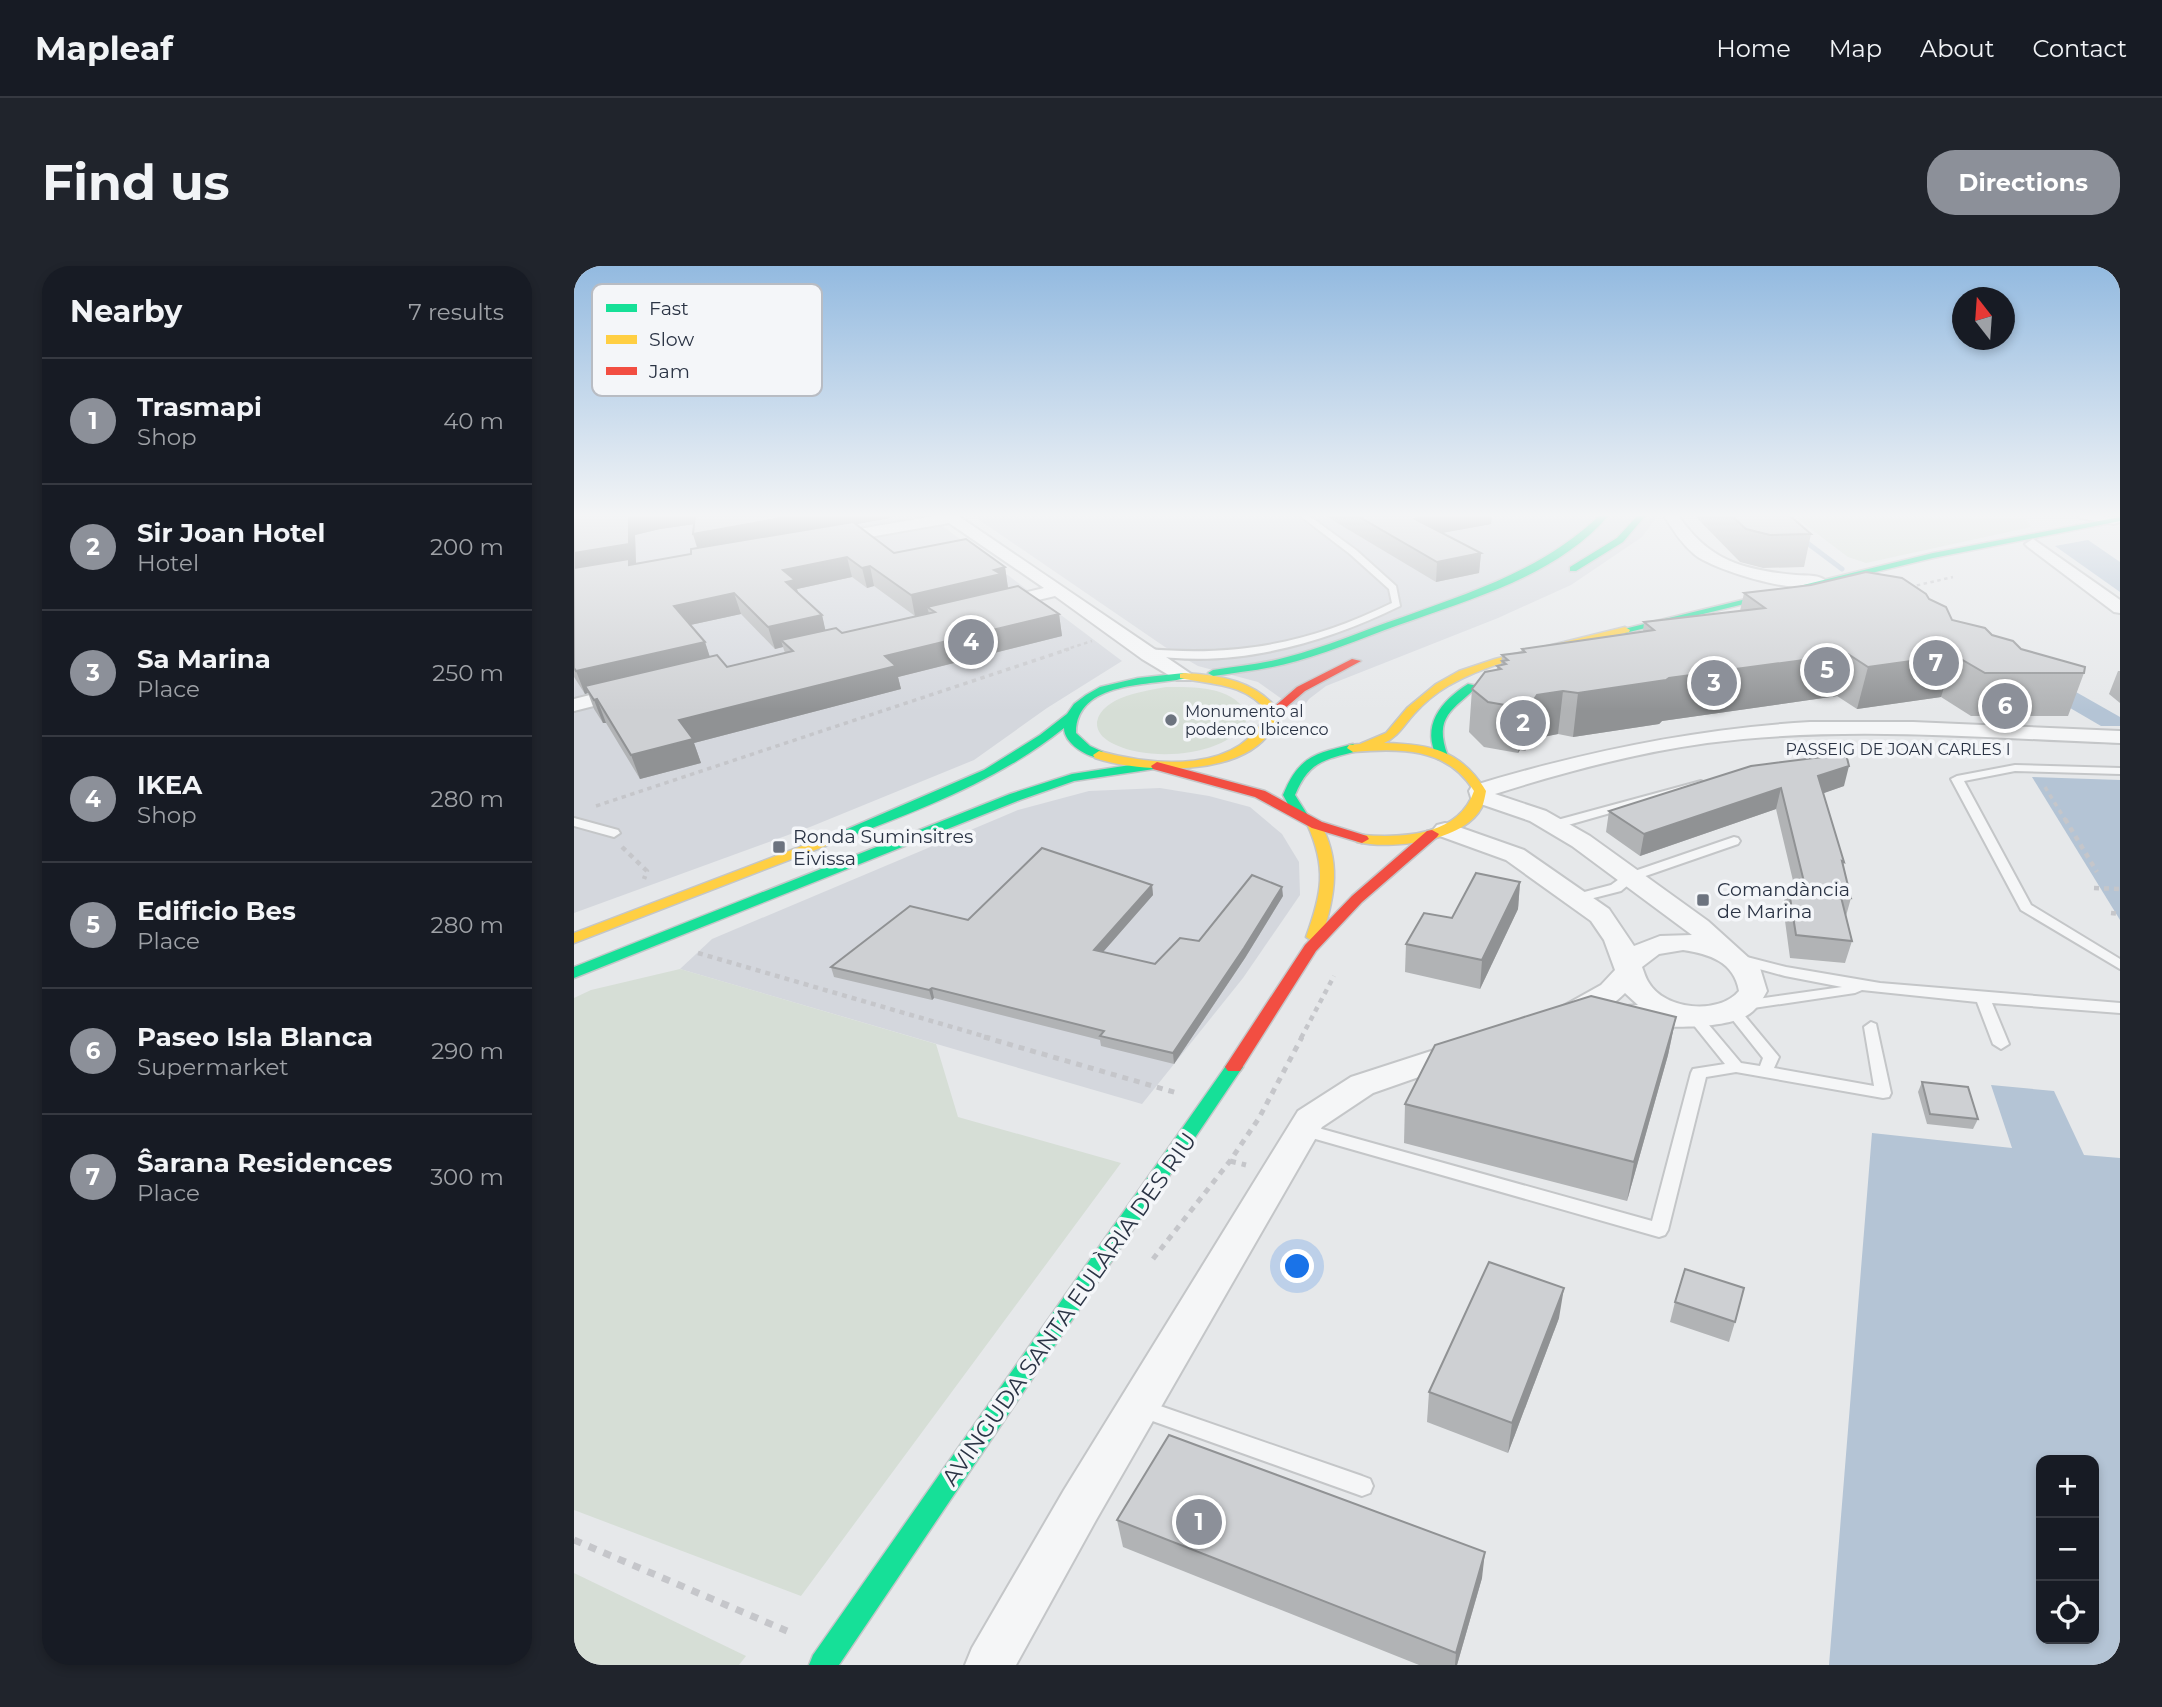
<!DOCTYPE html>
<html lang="en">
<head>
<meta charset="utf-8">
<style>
  body { margin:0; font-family:Montserrat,sans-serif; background:#20242c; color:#f1f3f6 }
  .controls { position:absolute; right:21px; bottom:21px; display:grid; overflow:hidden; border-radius:14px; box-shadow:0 4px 10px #0003 }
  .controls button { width:63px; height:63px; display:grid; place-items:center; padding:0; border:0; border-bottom:2px solid #363941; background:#171b24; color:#f1f3f6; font:35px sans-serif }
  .compass { position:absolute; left:1378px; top:21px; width:63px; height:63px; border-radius:50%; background:#171b24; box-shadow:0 4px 10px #0003; rotate:343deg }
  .you { position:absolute; left:724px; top:1001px; width:24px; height:24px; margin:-18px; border:5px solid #fff; border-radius:50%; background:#1a73e8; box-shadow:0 0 0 10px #1a73e833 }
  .badge { display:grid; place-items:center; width:46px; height:46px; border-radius:50%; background:#8c9099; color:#fff; font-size:23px; font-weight:700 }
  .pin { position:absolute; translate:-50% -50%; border:4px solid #fff; box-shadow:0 2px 7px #0006 }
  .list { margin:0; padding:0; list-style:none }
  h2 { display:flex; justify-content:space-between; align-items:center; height:91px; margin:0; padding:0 28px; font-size:30px }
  h2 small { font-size:23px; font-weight:400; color:#9ea1a6 }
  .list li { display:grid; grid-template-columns:46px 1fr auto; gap:21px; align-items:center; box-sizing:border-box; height:126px; padding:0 28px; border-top:2px solid #363941 }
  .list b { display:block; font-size:26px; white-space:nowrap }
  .list p { margin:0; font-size:23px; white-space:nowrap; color:#9ea1a6 }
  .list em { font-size:23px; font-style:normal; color:#9ea1a6 }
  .icon { flex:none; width:38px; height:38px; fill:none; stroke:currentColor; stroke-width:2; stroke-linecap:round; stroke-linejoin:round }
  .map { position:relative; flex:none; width:1546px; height:1399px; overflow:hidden; border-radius:28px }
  header { display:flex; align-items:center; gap:42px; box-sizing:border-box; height:98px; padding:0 35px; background:#171b24; border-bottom:2px solid #363941 }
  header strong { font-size:33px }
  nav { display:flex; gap:38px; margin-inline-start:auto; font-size:24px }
  .intro { display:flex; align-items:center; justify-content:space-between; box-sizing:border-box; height:168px; padding:0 42px }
  h1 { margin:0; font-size:49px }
  .button { padding:18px 32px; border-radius:28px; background:#8c9099; color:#fff; font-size:24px; font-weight:700 }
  main { display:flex; gap:42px; padding:0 42px }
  aside { flex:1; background:#171b24; border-radius:28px; box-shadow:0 4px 10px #0003 }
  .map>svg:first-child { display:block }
  .built { fill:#d4d7dd }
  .green { fill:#d6ded6 }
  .water { fill:#b4c4d5; fill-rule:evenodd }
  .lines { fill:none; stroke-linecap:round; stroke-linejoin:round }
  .stream { stroke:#b4c4d5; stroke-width:5 }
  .lane-casing { stroke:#c4c6c8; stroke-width:4 }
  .street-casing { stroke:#c4c6c8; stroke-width:4 }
  .fast-casing { stroke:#c4c6c8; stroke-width:3 }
  .slow-casing { stroke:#c4c6c8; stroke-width:3 }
  .jam-casing { stroke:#c4c6c8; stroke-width:3 }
  .path-far4 { stroke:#c5c6ca; stroke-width:2.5; stroke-dasharray:3.5 3.5; stroke-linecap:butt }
  .path-far3 { stroke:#c5c6ca; stroke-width:3.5; stroke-dasharray:4.5 4.5; stroke-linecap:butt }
  .path-far2 { stroke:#c5c6ca; stroke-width:4.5; stroke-dasharray:5 5; stroke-linecap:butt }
  .path-far1 { stroke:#c5c6ca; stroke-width:5; stroke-dasharray:6 6; stroke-linecap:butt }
  .path { stroke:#c5c6ca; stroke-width:7; stroke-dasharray:8 8; stroke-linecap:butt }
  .lane { fill:#f5f6f7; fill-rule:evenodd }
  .street { fill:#f5f6f7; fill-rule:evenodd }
  .fast { fill:#16e098; fill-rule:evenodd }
  .slow { fill:#ffcf43; fill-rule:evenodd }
  .jam { fill:#f24e42; fill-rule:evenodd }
  .wall { fill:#b1b3b5; fill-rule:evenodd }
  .shaded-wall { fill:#909294 }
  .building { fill:#ced0d3; stroke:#909294; stroke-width:2 }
  .poi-dot { fill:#6c737f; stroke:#f4f6f9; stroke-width:2.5 }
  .labels { text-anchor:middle; stroke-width:7; stroke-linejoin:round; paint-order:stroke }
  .far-poi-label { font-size:16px; fill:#2b3445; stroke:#f4f6f9; text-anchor:start }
  .far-street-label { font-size:16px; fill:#2b3445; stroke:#f4f6f9 }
  .poi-label { font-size:19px; fill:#2b3445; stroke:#f4f6f9; text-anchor:start }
  .near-street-label { font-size:23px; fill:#2b3445; stroke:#f4f6f9 }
  .key { fill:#f4f6f9; stroke:#b8bcc3; stroke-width:2 }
  .key-label { font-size:19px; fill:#2b3445 }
</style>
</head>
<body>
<header>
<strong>Mapleaf</strong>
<nav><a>Home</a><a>Map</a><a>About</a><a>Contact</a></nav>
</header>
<div class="intro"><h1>Find us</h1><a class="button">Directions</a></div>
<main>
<aside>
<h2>Nearby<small>7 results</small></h2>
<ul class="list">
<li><span class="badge">1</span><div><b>Trasmapi</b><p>Shop</p></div><em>40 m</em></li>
<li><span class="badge">2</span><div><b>Sir Joan Hotel</b><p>Hotel</p></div><em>200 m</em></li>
<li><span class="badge">3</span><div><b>Sa Marina</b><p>Place</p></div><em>250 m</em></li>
<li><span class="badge">4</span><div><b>IKEA</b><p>Shop</p></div><em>280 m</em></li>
<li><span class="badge">5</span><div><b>Edificio Bes</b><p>Place</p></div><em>280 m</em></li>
<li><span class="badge">6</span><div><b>Paseo Isla Blanca</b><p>Supermarket</p></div><em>290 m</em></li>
<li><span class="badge">7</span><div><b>Ŝarana Residences</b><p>Place</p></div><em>300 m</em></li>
</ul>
</aside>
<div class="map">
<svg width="1546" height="1399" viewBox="0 0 1546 1399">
  <rect width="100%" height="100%" fill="#e6e8ea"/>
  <g class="built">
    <polygon points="0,249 354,249 548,395 473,442 400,494 236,561 0,647"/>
    <polygon points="398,249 1084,249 1068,271 997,319 924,352 752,420 735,433 726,446 684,416 624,400 591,381"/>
    <polygon points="586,522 635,530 676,541 708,568 725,596 726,629 669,712 568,838 106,703 138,673 444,544 515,525"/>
  </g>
  <g class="green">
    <polygon points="1225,249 1451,252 1457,261 1292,297 1274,291 1225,254"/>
    <path d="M 592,421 C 621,421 663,420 674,451 C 658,491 577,496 542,479 C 532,475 522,467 523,456 C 528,430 572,425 592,421 Z"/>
    <polygon points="106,703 362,778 384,851 547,897 227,1330 0,1244 0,732 17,724"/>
    <polygon points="0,1307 172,1390 165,1399 0,1399"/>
  </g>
  <g class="water">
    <polygon points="1514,274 1546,296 1546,326 1481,280"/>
    <polygon points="1321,323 1546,451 1546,460 1527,460 1301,328"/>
    <polygon points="1458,511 1546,514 1546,654"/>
    <path d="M 1417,819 L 1480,825 L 1510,889 L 1546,892 L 1546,1399 L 1255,1399 L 1298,867 L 1438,882 ZM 1467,1194 L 1520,1194 L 1520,1373 L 1467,1373 Z"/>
  </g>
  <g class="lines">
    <polyline class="stream" points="1224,270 1268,303"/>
    <g class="lane-casing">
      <g id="lane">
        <path d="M 725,249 L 734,249 L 782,284 L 822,320 L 826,340 C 748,378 657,404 570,388 L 570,384 L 573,383 C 663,391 737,377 818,337 L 815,323 L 776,288 Z"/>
        <polygon points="1441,499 1546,502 1546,508 1441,505 1390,515 1457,639 1546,693 1546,703 1447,644 1377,513 1383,510"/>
        <polygon points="1127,515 1133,518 1131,520 980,563 974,559 976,556"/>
        <polygon points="0,552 44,564 46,567 40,571 0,560"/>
        <polygon points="1160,571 1164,572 1166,575 1164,578 1060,614 1047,625 1004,636 997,632 999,629 1037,619 1052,608"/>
        <polygon points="1165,689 1212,701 1306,717 1546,737 1546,747 1418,737 1435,778 1427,783 1419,778 1403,736 1288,724 1281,727 1166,744 1205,791 1200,802 1300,820 1290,761 1297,756 1302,758 1317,827 1315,831 1309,832 1162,806 1132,811 1094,964 1091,969 1085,971 724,868 722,864 724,860 730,858 1078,955 1117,807 1119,803 1151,798 1114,752 1112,749 1114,746 1124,746 1167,797 1186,800 1189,792 1154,748 1152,745 1154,742 1163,741 1164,737 1169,735 1268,721 1211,710 1160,696 1158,693"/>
        <polygon points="566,1133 788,1210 796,1213 799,1220 796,1227 788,1230 559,1148 556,1142 559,1136"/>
      </g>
    </g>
    <g class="street-casing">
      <g id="street">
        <polygon points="366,249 383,249 620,410 617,414 603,414 568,393 481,330 422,344 416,343 413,339 416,335 470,322 375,257 256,278 248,273 256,268"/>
        <path d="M 1090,249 L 1104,249 C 1135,295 1169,304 1222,309 C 1233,310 1246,308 1253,316 C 1236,334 1138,304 1120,288 C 1107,277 1098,263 1090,249 Z"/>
        <polygon points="1504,249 1545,251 1546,256 1540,258 1506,252"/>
        <polygon points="1459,273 1546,334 1546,347 1540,346 1454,281 1451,278"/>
        <polygon points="52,420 59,422 62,426 59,430 0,445 0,433"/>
        <path d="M 1236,456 L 1339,456 L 1546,465 L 1546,477 C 1409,472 1270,459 1133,477 C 1061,487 990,506 921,528 L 972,545 L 1016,570 L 1134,655 L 1186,702 L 1193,725 C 1188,734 1182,745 1172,750 C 1145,765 1071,762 1042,755 L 1037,748 L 1042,741 L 1064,739 L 1051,727 C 1036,742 1004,762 984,757 L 979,750 L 984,743 L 1027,719 L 1041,704 L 1030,674 L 1017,655 L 932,594 L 863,569 L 859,564 L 863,559 L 871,557 L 879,559 L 950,584 L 1035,643 L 1060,680 L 1086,670 L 1118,669 L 998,580 L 956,555 L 898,535 L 895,525 L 898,520 C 1009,486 1119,463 1236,456 ZM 1109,684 C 1136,688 1160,696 1165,725 C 1145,749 1091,744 1075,717 C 1072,713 1070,706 1068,701 L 1085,688 Z"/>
        <polygon points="888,775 899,778 903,785 899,792 799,827 748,861 522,1254 442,1399 391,1399 398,1382 490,1224 724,845 777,811"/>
      </g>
    </g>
    <g class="fast-casing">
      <g id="fast">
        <path d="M 1026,249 L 1035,249 C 985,307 909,329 839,354 C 800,367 763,384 723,395 C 696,403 667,406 639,410 L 634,407 L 639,404 C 664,400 689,398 713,391 C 752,381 790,364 829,351 C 900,325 970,303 1026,249 Z"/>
        <polygon points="1064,249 1072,249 1049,276 1002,305 996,305 996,301 1043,272"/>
        <polygon points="1546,251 1546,255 1359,292 1051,367 1046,364 1359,287"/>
        <path d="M 610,407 L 614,408 L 614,412 C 577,420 502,414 502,467 L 516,480 L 529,486 L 529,492 C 515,493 490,478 490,462 C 424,515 345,544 267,574 L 257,574 L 255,571 L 410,504 L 466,469 L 493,448 L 500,438 L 512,429 L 526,421 L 564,412 Z"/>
        <path d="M 894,418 L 904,420 C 879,444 859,450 874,490 L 868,494 L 864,493 C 846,460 867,435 894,418 Z"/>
        <path d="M 779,478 L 785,482 L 783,485 C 750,494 735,495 721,529 L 733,548 L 731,551 L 721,551 L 709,529 C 725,490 740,488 779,478 Z"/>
        <polygon points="576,496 582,500 580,503 500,515 446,534 0,712 0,701 436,528 498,508"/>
        <polygon points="660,795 666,797 669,801 666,805 265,1399 235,1399 239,1389 654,797"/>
      </g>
    </g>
    <g class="slow-casing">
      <g id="slow">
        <path d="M 1051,361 L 1056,364 L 1055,366 C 997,381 925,390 874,420 C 862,427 849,438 840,448 C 830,459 824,471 810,477 C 856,478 887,484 912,525 C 911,530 910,536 908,541 C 890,576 817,584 783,576 L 781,573 L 788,569 C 829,572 885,570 900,525 C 873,481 825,482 779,486 L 773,482 L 775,479 L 786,478 L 812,467 L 833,442 L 862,418 L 885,405 L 921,393 Z"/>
        <path d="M 610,407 C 646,409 682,415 705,445 C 702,451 700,460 697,465 C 666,512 566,507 521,492 L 519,489 L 525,485 C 579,500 668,509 693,445 C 670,417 639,419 606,412 L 606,408 Z"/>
        <path d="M 740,554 L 745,555 C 768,594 761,630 748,671 L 740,676 L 732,671 C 748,627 753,602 733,558 Z"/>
        <polygon points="262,567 267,568 269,571 267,574 0,677 0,667"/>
      </g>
    </g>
    <g class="jam-casing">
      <g id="jam">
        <polygon points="778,393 787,395 731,425 703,449 695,449 693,447 723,421"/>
        <polygon points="583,496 691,525 748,556 793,570 795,573 788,577 738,562 681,531 579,503 577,500"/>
        <polygon points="858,564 865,568 863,571 788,636 742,685 666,805 654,805 651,801 731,679 778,630 853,565"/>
      </g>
    </g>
    <g class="path-far4">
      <polyline points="1336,321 1379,311"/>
      <polyline points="490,384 518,375"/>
    </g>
    <g class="path-far3">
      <polyline points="1471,521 1492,555"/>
      <polyline points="22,540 495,383"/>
    </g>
    <g class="path-far2">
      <polyline points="1491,553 1523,606"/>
      <polyline points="48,581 73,605 70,613"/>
      <polyline points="1520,622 1546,623"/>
      <polyline points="1537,647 1546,648"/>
      <polyline points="124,687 416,772"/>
      <polyline points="727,772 760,710"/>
    </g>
    <g class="path-far1">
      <polyline points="410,771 603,827"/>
      <polyline points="656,895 672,899"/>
      <polyline points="579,993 656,895 685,852 728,771"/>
    </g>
    <polyline class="path" points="0,1274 213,1365"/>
    <use href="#lane" class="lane"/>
    <use href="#street" class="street"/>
    <use href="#fast" class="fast"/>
    <use href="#slow" class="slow"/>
    <use href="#jam" class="jam"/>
  </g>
  <g class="wall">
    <path d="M 0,249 L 315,249 L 316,252 L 282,258 L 320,287 L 431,301 L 434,322 L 485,348 L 488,370 L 324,411 L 327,423 L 120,477 L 127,497 L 66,513 L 32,457 L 29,457 L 20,443 L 14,427 L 11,428 L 0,411 ZM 120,258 L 119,268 L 123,282 L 117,288 L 62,298 L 61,269 L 86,263 ZM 278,311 L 293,322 L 300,320 L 341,350 L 355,347 L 268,367 L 251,364 L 248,349 L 225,328 L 223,323 ZM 167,348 L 201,383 L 209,381 L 211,387 L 153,401 L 136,391 L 131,376 L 116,359 Z"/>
    <polygon points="750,249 918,249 917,258 868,267 907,287 905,307 862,316"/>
    <polygon points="1120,249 1215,249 1237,268 1230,301 1189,302 1166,296"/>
    <polygon points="1170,327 1355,333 1378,354 1418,369 1447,383 1510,407 1494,450 1397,450 1367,431 1283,443 1263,430 1088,455 1085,458 999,471 984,468 959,473 951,485 946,484 944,487 910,481 895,466 898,423 923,404 923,400 927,399 928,389 947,386 948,383 1069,365 1070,356 1166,345"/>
    <polygon points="1544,405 1546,405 1546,437 1535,428"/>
    <polygon points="1177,500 1270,520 1249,527 1270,596 1269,600 1277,632 1272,650 1278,675 1271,697 1216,692 1209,640 1214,619 1220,619 1202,543 1066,590 1032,566 1035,545"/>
    <polygon points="946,616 944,643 906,723 831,706 832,678"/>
    <polygon points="578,619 579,629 529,686 581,698 709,630 671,692 600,798 527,780 526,774 360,732 358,734 260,711 257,701 394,654"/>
    <polygon points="1102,751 1094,789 1053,935 830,877 831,838"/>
    <polygon points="1348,816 1404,853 1399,863 1353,858 1344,826"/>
    <polygon points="1101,1036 1161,1056 1155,1076 1096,1056"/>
    <polygon points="985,1052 934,1187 853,1156 855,1126"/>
    <polygon points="543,1254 908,1312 883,1399 845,1399 549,1281"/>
  </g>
  <g class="shaded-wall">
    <polygon points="58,249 125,249 128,257 86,263 61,269 62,298 0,308 0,287 55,250"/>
    <polygon points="225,249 315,249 316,252 125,287 119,268"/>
    <polygon points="862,249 918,249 917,258 840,272 841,253"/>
    <polygon points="907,287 905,307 862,316 863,296"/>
    <polygon points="273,291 278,311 223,323 226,335 212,316 209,304"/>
    <polygon points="296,300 300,320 293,322 288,302"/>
    <polygon points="431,301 434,322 353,341 355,347 341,350 337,329 420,304"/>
    <polygon points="160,327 167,348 107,361 100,340"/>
    <polygon points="485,348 488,370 324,411 327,423 120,477 127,497 66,513 57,489 105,454 311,390"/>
    <polygon points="248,349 253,371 207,374 209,381 201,383 194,361"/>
    <polygon points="131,376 138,398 11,420 14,427 11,428 2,405"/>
    <polygon points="1274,388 1263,430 1088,455 1085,458 999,471 1004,427 1095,412"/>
    <polygon points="1380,389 1367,431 1283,443 1294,401"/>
    <polygon points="989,425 984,468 959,473 951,485 955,441 963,429"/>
    <polygon points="23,433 32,457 29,457 20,434"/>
    <polygon points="950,440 946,484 944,487 948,442"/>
    <polygon points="1275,500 1270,520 1239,531 1244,510"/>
    <polygon points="1207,522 1202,543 1066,590 1070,568"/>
    <polygon points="946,616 944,643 906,723 908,694"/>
    <polygon points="578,619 579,629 522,694 520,684"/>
    <polygon points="708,621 709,630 671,692 600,798 599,787"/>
    <polygon points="358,722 360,732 358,734 355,724"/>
    <polygon points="1102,751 1094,789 1053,935 1060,896"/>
    <polygon points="990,1022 985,1052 934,1187 938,1157"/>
    <polygon points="911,1286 908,1312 883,1399 881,1399 882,1387"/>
  </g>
  <g class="building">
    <polygon points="0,249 58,249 55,250 55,278 0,287"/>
    <polygon points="121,249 225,249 119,268"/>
    <polygon points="782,249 862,249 841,253 907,287 863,296"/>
    <polygon points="1157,249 1215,249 1237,268 1196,269 1172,263"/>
    <polygon points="279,256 320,287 392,273 431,301 420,304 427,308 337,329 296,300 288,302 273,291 209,304 221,314 212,316 248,349 194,361 160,327 100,340 131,376 2,405 0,402 0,302 55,293 55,299 117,288 117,283"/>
    <polygon points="1292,306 1328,312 1352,328 1355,333 1372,341 1378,354 1411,362 1418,369 1439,375 1447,383 1511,401 1510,407 1411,407 1380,389 1294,401 1274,388 1095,412 1092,414 1004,427 989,425 963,429 955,441 950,440 948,442 914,436 898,423 911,406 927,403 923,400 932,398 928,395 934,394 928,389 951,386 948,383 1080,364 1070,356 1191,342 1170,327 1237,319"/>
    <polygon points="444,320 485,348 311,390 322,400 105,454 119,473 57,489 23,433 20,434 11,420 143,389 153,401 219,385 207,374 262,362 268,367 361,346 353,341"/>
    <polygon points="1272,488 1275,500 1244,510 1270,596 1268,595 1277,632 1267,631 1278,675 1222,669 1214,619 1231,620 1207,522 1070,568 1035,545 1177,500"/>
    <polygon points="468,582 578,619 520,684 581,698 606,672 625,675 678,609 708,621 670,682 599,787 526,770 530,765 358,722 355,724 257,701 336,640 394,654"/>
    <polygon points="902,607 946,616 908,694 832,678 850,647 878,652"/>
    <polygon points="1017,730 1102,751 1060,896 831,838 861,779"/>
    <polygon points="1348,816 1394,821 1404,853 1356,848"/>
    <polygon points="915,996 990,1022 938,1157 855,1126"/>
    <polygon points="1111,1003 1170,1022 1161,1056 1101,1036"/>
    <polygon points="595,1169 911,1286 882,1387 543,1254"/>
  </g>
  <linearGradient id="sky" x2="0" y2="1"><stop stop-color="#93bae0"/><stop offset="0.56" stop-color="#f4f5f6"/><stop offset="1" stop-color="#f4f5f6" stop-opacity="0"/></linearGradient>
  <rect width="1546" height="445" fill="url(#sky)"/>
  <g class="poi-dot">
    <circle cx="597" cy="454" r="7"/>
    <rect x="198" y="574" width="14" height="14" rx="3.5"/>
    <rect x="1122" y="627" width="14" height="14" rx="3.5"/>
  </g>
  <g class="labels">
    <g class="far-poi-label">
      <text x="611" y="451">Monumento al<tspan x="611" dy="18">podenco Ibicenco</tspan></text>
    </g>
    <g class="far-street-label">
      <text x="1324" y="489">PASSEIG DE JOAN CARLES I</text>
    </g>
    <g class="poi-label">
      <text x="219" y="577">Ronda Suminsitres<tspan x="219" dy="22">Eivissa</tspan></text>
      <text x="1143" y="630">Comandància<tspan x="1143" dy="22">de Marina</tspan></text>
    </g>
    <g class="near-street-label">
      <text transform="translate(495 1043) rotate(-55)" y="8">AVINGUDA SANTA EULÀRIA DES RIU</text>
    </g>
  </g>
  <rect x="18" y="18" width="230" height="112" rx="10" class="key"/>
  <rect x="32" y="38" width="31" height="8" fill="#16e098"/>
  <rect x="32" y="69" width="31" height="9" fill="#ffcf43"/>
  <rect x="32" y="101" width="31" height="8" fill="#f24e42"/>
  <g class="key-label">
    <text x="75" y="49">Fast</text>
    <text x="75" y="80">Slow</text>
    <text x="75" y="112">Jam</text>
  </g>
</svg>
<div class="controls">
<button>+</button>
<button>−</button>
<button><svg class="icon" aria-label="locate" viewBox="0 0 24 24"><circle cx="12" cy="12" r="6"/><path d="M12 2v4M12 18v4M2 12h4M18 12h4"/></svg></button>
</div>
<svg class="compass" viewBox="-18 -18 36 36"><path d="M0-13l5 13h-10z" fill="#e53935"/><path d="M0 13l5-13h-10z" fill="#9ea1a6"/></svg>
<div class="you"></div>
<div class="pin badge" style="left:625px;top:1256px">1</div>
<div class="pin badge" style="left:949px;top:457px">2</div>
<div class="pin badge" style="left:1140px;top:417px">3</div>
<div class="pin badge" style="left:397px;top:376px">4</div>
<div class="pin badge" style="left:1253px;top:404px">5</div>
<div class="pin badge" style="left:1431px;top:440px">6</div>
<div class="pin badge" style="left:1362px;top:397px">7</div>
</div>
</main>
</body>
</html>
